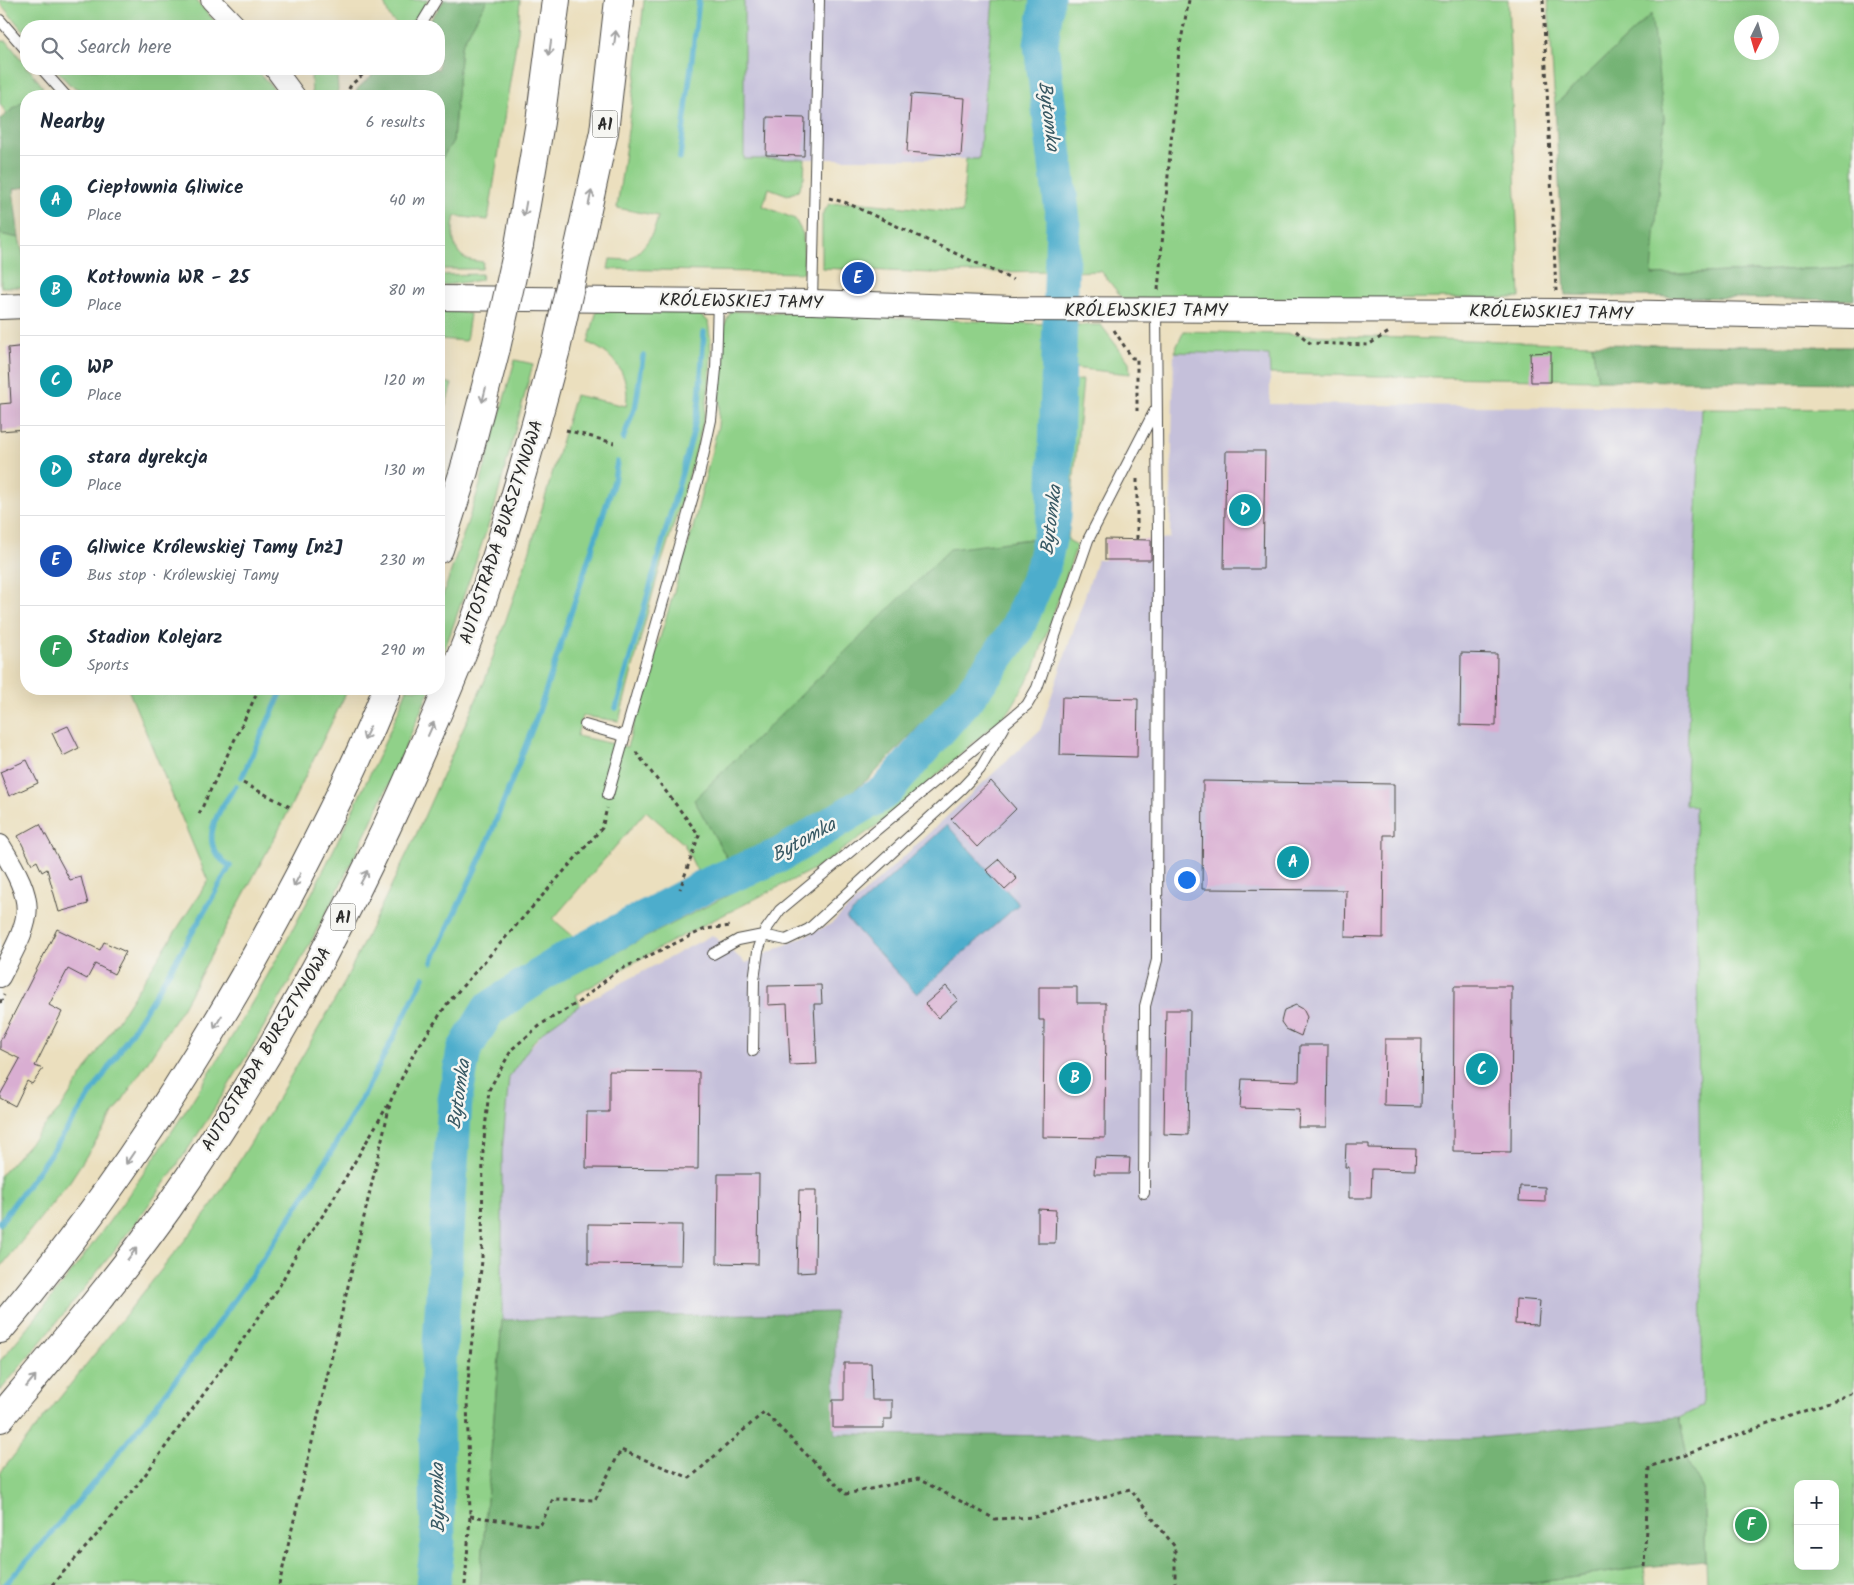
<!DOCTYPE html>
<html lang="en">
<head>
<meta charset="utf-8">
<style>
  body { margin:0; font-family:Kalam,sans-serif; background:#f6f6f7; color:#1f2937 }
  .controls { position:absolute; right:15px; bottom:15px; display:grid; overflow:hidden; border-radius:10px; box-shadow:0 5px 20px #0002 }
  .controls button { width:45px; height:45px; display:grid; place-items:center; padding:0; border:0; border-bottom:1px solid #e0e1e3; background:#fff; color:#1f2937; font:25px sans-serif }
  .compass { position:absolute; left:1734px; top:15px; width:45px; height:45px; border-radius:50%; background:#fff; box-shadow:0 5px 20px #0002; rotate:185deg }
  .you { position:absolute; left:1186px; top:879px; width:18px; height:18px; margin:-12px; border:4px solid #fff; border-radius:50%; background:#1a73e8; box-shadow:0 0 0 8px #1a73e833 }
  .badge { display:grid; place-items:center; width:32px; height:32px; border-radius:50%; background:#0f766e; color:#fff; font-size:16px; font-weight:700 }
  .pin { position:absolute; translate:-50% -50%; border:2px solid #fff; box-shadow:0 1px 5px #0006 }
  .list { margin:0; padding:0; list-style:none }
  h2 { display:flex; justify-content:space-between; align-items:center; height:65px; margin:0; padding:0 20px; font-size:21px }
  h2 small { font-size:16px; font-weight:400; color:#747a83 }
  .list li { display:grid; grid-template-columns:32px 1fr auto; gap:15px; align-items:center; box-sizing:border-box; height:90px; padding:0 20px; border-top:1px solid #e0e1e3 }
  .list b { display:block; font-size:19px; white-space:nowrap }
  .list p { margin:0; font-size:16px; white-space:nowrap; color:#747a83 }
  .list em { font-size:16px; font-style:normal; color:#747a83 }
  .icon { flex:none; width:28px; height:28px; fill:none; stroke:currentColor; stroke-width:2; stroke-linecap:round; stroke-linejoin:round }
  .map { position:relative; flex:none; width:1854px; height:1585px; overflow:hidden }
  .search { position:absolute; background:#fff; box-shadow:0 5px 20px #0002; left:20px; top:20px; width:425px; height:55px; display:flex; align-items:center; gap:12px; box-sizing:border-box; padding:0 18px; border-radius:20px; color:#747a83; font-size:19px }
  .panel { position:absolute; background:#fff; box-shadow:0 5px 20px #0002; left:20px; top:90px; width:425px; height:605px; border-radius:20px }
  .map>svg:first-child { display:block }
  .industrial { fill:#c5c0da }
  .green { fill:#90d189; stroke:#5e7e5a; fill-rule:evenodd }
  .forest { fill:#74b375; stroke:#506f50 }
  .water { fill:#4dadcc; stroke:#3c6c7c }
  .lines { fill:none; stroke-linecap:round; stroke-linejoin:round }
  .stream { stroke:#4dadcc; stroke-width:5.5 }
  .river { stroke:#4dadcc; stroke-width:35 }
  .building { fill:#d9aed2 }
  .service-casing { stroke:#484641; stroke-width:12 }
  .minor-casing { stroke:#484641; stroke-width:22 }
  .tertiary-casing { stroke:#484641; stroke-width:26 }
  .motorway-casing { stroke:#484641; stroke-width:30 }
  .path { stroke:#484641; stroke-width:3; stroke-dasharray:4 4; stroke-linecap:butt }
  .service { stroke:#fff; stroke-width:10 }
  .minor { stroke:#fff; stroke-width:20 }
  .tertiary { stroke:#fff; stroke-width:24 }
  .motorway { stroke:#fff; stroke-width:28 }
  .motorway-bridge-casing { stroke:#484641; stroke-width:30; stroke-linecap:butt }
  .motorway-bridge { stroke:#fff; stroke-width:28 }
  .oneway { stroke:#a0a0a0 }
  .labels { text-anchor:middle; stroke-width:5; stroke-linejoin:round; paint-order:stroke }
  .shield { fill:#f6f6f2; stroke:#686867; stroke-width:1 }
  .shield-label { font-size:16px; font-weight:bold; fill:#2b2b2b }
  .street-label { font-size:18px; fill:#2b2b2b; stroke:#f6f6f2 }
  .water-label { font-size:19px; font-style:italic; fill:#375863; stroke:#f6f6f2 }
</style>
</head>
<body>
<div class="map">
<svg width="1854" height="1585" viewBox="0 0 1854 1585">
  <rect width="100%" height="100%" fill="#f6f6f2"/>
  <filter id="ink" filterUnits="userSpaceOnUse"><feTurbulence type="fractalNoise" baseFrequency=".02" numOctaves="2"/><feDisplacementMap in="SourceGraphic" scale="10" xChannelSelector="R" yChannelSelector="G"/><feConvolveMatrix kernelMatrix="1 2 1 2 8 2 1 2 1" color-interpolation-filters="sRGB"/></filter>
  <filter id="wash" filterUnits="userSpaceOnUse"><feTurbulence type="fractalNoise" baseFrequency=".0096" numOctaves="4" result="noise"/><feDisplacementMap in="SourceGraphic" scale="20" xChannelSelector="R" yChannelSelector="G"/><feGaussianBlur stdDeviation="1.12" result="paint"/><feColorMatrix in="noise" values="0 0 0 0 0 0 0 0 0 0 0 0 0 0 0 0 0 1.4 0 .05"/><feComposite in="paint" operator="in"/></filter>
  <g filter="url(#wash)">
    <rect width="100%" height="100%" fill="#ebdfbe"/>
    <g class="industrial">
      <polygon points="744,0 993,0 979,159 744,159"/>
      <polygon points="1174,352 1270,355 1270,404 1701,408 1685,805 1695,806 1703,1406 1679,1418 1473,1439 834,1434 502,1320 502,1152 509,1077 518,1061 546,1029 580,1005 712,935 746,963 831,924 1040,730 1097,560 1152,560 1152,540 1170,538"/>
    </g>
    <g class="green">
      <polygon points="0,0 196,0 219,26 26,26 26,34 0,3"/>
      <polygon points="383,0 428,0 419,15 406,26 399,26 390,18"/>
      <path d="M 487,0 L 520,0 L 518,31 L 488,220 L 455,216 C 451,230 452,253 467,259 C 472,261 478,261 483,262 L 482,269 L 439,269 L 439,163 L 453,141 L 461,46 Z"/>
      <path d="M 644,0 L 744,0 L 744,159 L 805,159 L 804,177 L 798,191 L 788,195 L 769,188 L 763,206 L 795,219 L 803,234 L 804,273 L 608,269 L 610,259 L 629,260 C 645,247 654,236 658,216 L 617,208 L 637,67 Z"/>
      <polygon points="993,0 1035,0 1029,60 1048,206 1051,271 932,273 822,268 822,215 829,204 856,202 962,213 966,159 979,159"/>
      <polygon points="1056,0 1508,0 1520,298 1123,299 1101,271 1070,272 1077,227 1049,40"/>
      <path d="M 1548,0 L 1854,0 L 1854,267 L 1651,275 L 1664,118 L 1650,15 L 1555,105 ZM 1742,22 L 1772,22 L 1772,52 L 1742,52 Z"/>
      <polygon points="0,41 7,41 26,66 26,69 29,69 43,87 30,96 26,96 26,99 7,114 0,104"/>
      <polygon points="56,69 256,69 280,96 91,96 69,84"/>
      <polygon points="327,70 337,76 338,90 335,96 312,96 311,77 314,72"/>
      <polygon points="0,234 19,238 26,266 26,287 1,287"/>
      <polygon points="482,274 481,280 439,286 439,275"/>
      <polygon points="439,307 470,314 466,341 439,339"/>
      <path d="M 597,310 L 694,311 L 708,321 C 722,397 681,497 659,571 C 645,620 632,671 619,721 L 582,716 L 577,736 L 627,747 L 692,532 L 718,426 L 724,326 L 731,311 L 1047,324 L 1046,501 L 1040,538 L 1012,541 L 695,800 L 728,860 L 659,903 L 653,898 L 697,871 L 684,844 L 646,811 L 553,919 L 581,943 L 551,954 L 559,963 L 566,978 L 797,860 L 890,799 L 993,682 L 1037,611 L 1058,536 L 1066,381 L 1083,380 L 1068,540 L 1077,545 L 1034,669 L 1010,710 L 893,814 L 818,867 L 670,942 L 576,995 L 580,1005 L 546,1029 L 533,1042 L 509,1077 L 502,1152 L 502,1320 L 480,1585 L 0,1585 L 0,1473 L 208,1211 L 268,1115 L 339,993 L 415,837 L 485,680 L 529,553 L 575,395 L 626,406 C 631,377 615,354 588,343 Z"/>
      <polygon points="1067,325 1101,325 1129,362 1130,374 1063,367"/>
      <polygon points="1184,331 1592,344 1598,380 1270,374 1269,355 1174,352"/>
      <polygon points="515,360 533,364 494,509 439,666 439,607 479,488"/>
      <polygon points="439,380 452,384 439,429"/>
      <path d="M 1701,408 L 1854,409 L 1854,1585 L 1707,1585 L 1703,1489 L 1689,1465 L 1679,1418 L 1703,1406 L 1695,806 L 1685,805 ZM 1798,1484 L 1835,1484 L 1835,1566 L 1798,1566 Z"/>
      <polygon points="128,689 348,689 283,822 183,1007 70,1181 0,1268 0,1176 61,1108 208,881"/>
      <path d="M 407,689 L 430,689 C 368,838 294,984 207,1120 C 146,1216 72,1304 0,1391 L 0,1361 C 138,1197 255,1016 347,822 C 368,778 390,734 407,689 Z"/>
      <polygon points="1644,1567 1646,1585 1521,1585"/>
    </g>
    <g class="forest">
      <polygon points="444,0 487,0 461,46 453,141 439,163 439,96 354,96 358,88 379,69 439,69 439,26 426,26"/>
      <polygon points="1651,14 1664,118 1652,275 1854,267 1854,300 1565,295 1555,105"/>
      <polygon points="26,99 26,187 13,189 19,238 0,234 0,119"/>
      <polygon points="1592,344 1854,347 1854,383 1598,380"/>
      <polygon points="1040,538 1014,609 978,664 872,776 818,819 728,860 694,800 950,549"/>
      <polygon points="835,1312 835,1434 1472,1439 1679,1418 1689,1465 1703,1489 1706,1561 1644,1567 1521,1585 480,1585 502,1320"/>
    </g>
    <polygon class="water" points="947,825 1019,904 917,994 846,918"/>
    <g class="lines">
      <g class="stream">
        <polyline points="680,158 699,0"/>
        <polyline points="623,439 636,404 643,356"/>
        <polyline points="616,708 692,437 699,403 704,332"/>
        <polyline points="242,777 283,689"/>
        <polyline points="432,962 486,846 538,714 614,481 617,462"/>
        <path d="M 0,1223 C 85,1109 162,990 230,866 C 194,844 219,810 236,786"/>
        <path d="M 5,1585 C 125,1452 235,1311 328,1157 C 363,1099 393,1038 424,977"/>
      </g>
      <polyline class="river" points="433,1585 438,1541 436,1416 441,1328 455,1100 464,1050 489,1009 559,963 707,885 780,855 886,791 972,692 1015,633 1043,567 1054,517 1063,220 1041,45 1047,0"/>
    </g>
    <g id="blocks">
      <g class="building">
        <polygon points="911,94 965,98 961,156 907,152"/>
        <polygon points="767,117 805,118 804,156 766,155"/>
        <polygon points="26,346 26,429 0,431 0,404 11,403 8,348"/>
        <polygon points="1551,352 1551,382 1531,382 1530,353"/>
        <polygon points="1226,451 1265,451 1263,569 1224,569"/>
        <polygon points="1105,539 1151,540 1151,560 1105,560"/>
        <polygon points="1461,653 1497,654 1496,726 1460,725"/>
        <polygon points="1062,697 1138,699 1137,757 1060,755"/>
        <polygon points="68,726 79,748 63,756 52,733"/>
        <polygon points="27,760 38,783 9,796 0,772"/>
        <polygon points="991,781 1016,809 977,847 951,819"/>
        <polygon points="1203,781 1394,784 1394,835 1384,835 1383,938 1345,937 1346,890 1202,889"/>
        <polygon points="40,824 70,880 81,877 88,904 59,912 47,869 42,872 37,861 32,864 18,836"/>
        <polygon points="999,859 1017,879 1005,890 986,870"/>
        <polygon points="57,929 100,950 104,942 126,952 114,974 95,964 87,979 68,969 49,1005 62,1012 35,1066 43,1069 32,1084 27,1081 15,1106 0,1098 0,1095 20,1059 0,1049 0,1041"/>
        <polygon points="821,985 822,1004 814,1004 817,1064 790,1065 787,1004 768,1005 768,986"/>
        <polygon points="946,986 958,1000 938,1018 925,1004"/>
        <polygon points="1454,986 1512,986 1511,1152 1453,1151"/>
        <polygon points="1039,987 1077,987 1077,1003 1106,1003 1105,1138 1043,1137 1044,1020 1039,1020"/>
        <polygon points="1296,1005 1303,1009 1307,1017 1301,1036 1286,1029 1281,1022 1284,1010"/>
        <polygon points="1166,1010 1190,1010 1188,1135 1164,1134"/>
        <polygon points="1385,1039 1422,1039 1421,1107 1384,1106"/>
        <polygon points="1300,1045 1328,1045 1327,1127 1298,1127 1299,1110 1240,1108 1242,1079 1299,1081"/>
        <polygon points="609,1071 699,1072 698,1169 586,1168 587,1112 609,1112"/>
        <polygon points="1346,1144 1369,1144 1369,1148 1416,1149 1415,1170 1372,1169 1371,1198 1349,1198 1349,1167 1345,1167"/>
        <polygon points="1095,1157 1130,1158 1129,1174 1094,1174"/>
        <polygon points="718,1174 759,1174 758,1264 717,1263"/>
        <polygon points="1520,1186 1545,1187 1545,1202 1519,1201"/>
        <polygon points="799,1190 816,1190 815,1272 797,1273"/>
        <polygon points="1038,1209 1056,1210 1055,1243 1038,1243"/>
        <polygon points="588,1224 682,1225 681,1265 588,1264"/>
        <polygon points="1516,1299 1540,1301 1538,1325 1515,1324"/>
        <polygon points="844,1363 871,1363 872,1400 892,1400 892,1419 884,1419 884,1428 833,1428 833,1400 844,1400"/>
      </g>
    </g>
  </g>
  <g filter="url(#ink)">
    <use href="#blocks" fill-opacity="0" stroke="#484641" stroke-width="1"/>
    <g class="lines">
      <g class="service-casing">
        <g id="service">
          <polyline points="0,20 26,50"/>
          <polyline points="422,23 436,0"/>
          <polyline points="42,69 66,96"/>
          <polyline points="812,302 819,0"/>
          <polyline points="585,725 624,736"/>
          <polyline points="608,795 699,475 711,420 716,369 718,300"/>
          <polyline points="713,954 738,940 763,935 786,940 809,929 961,789 980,769 1004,728"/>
          <polyline points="753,1051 754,980 758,951 765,931 780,910 1027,705 1037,688 1088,540 1154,412"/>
          <polyline points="1144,1193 1145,1006 1157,960 1158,537 1156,310"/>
        </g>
      </g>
      <g class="minor-casing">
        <g id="minor">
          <polyline points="211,0 236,26"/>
          <polyline points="275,69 295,96"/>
          <path d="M 0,845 C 39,908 32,915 0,977"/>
        </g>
      </g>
      <g class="tertiary-casing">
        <g id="tertiary">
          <polyline points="439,298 812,302 1014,309 1557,311 1854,317"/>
          <polyline points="0,307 26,306"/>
        </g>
      </g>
      <g class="motorway-casing">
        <g id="motorway">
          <polyline points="519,245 540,122 556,0"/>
          <polyline points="579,246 604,132 619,0"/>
          <polyline points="439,549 464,471 496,348"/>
          <path d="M 0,1329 C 117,1191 215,1037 299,876 C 330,816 362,753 387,689"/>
          <path d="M 0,1418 C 57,1350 116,1281 168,1208 C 266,1068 349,916 417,760 C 440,708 463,655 482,601 C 510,518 534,434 556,349"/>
        </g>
      </g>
      <g class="path">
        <polyline points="1543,0 1556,291"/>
        <polyline points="345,96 351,85 369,69"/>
        <polyline points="829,198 847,203 1013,280"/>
        <polyline points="1158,290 1179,50 1189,0"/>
        <polyline points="1114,330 1132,358 1137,358 1137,411"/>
        <polyline points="1296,331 1310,343 1368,345 1389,332"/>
        <polyline points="566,430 614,443"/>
        <polyline points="1137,539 1137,478"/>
        <polyline points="636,752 699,835 680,889"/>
        <polyline points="243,783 290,807"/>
        <polyline points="199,814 259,689"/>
        <polyline points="0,1003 4,995"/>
        <polyline points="470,1516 540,1526 553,1499 595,1500 621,1450 690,1478 764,1412 846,1494 918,1479 995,1519 1035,1517 1130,1489 1175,1547 1175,1585"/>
        <polyline points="1644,1567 1649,1467 1854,1393"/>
        <polyline points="52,1585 101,1530 145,1475 257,1320 279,1287 298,1250 326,1211 389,1103"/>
        <polyline points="279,1585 391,1100 413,1055 447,1004 602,828 607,808"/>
        <polyline points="465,1585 470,1516 467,1398 470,1356 482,1261 483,1150 489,1090 512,1049 543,1023 579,1002 617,971 705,929 731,926"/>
      </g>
      <use href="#service" class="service"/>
      <use href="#minor" class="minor"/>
      <use href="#tertiary" class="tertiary"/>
      <use href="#motorway" class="motorway"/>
      <g class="motorway-bridge-casing">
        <g id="motorway-bridge">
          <polyline points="496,348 519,245"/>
          <polyline points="556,349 579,246"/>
        </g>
      </g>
      <use href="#motorway-bridge" class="motorway-bridge"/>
    </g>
    <defs><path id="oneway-shaft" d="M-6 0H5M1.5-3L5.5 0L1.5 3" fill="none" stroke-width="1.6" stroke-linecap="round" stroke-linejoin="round" transform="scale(1.25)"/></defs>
    <g class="oneway">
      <use href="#oneway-shaft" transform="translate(615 38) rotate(-83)"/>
      <use href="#oneway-shaft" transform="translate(550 48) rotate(98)"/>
      <use href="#oneway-shaft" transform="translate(590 198) rotate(-78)"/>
      <use href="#oneway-shaft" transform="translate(525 209) rotate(100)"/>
      <use href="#oneway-shaft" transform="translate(484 395) rotate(104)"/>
      <use href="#oneway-shaft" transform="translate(431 729) rotate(-66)"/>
      <use href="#oneway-shaft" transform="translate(367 733) rotate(115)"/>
      <use href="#oneway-shaft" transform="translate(364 877) rotate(-62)"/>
      <use href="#oneway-shaft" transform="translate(297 880) rotate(117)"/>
      <use href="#oneway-shaft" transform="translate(218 1022) rotate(121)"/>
      <use href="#oneway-shaft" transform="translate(130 1158) rotate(124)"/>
      <use href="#oneway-shaft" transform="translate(132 1254) rotate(-52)"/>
      <use href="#oneway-shaft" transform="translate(31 1381) rotate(-50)"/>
    </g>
  </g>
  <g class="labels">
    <g class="shield">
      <rect x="592.5" y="110.5" width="25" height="27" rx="4"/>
      <rect x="330.5" y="903.5" width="25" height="27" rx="4"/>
    </g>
    <g class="shield-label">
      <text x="605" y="130">A1</text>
      <text x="343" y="923">A1</text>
    </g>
    <g class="street-label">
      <text transform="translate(741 301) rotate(1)" y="6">KRÓLEWSKIEJ TAMY</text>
      <text x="1146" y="316">KRÓLEWSKIEJ TAMY</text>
      <text transform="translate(1551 312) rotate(1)" y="6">KRÓLEWSKIEJ TAMY</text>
      <text transform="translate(501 532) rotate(-72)" y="6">AUTOSTRADA BURSZTYNOWA</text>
      <text transform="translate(266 1049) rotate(-59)" y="6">AUTOSTRADA BURSZTYNOWA</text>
    </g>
    <g class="water-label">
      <text transform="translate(1050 116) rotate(83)" y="7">Bytomka</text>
      <text transform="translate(1050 520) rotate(-83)" y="7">Bytomka</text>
      <text transform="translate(803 839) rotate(-29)" y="7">Bytomka</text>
      <text transform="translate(458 1094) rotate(-82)" y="7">Bytomka</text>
      <text transform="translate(437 1498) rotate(-91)" y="7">Bytomka</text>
    </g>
  </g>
</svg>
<div class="controls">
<button>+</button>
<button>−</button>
</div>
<svg class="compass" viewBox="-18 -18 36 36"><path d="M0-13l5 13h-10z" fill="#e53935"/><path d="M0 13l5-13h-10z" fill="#747a83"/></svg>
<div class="you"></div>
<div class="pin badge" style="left:1293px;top:862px;background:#0f9aa8">A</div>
<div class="pin badge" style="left:1075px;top:1078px;background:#0f9aa8">B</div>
<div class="pin badge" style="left:1482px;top:1069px;background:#0f9aa8">C</div>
<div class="pin badge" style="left:1245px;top:510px;background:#0f9aa8">D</div>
<div class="pin badge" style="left:858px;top:278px;background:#1a4fb4">E</div>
<div class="pin badge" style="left:1751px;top:1525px;background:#2e9e5b">F</div>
<div class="search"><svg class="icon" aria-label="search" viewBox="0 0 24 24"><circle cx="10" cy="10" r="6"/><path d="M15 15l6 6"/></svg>Search here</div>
<section class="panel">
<h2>Nearby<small>6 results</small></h2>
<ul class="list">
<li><span class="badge" style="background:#0f9aa8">A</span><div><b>Ciepłownia Gliwice</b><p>Place</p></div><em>40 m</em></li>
<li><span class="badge" style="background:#0f9aa8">B</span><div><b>Kotłownia WR - 25</b><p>Place</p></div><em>80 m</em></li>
<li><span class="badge" style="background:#0f9aa8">C</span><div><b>WP</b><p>Place</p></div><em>120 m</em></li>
<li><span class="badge" style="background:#0f9aa8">D</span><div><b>stara dyrekcja</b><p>Place</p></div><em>130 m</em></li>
<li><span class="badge" style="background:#1a4fb4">E</span><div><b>Gliwice Królewskiej Tamy [nż]</b><p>Bus stop · Królewskiej Tamy</p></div><em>230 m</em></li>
<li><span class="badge" style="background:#2e9e5b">F</span><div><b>Stadion Kolejarz</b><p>Sports</p></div><em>290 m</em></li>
</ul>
</section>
</div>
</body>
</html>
